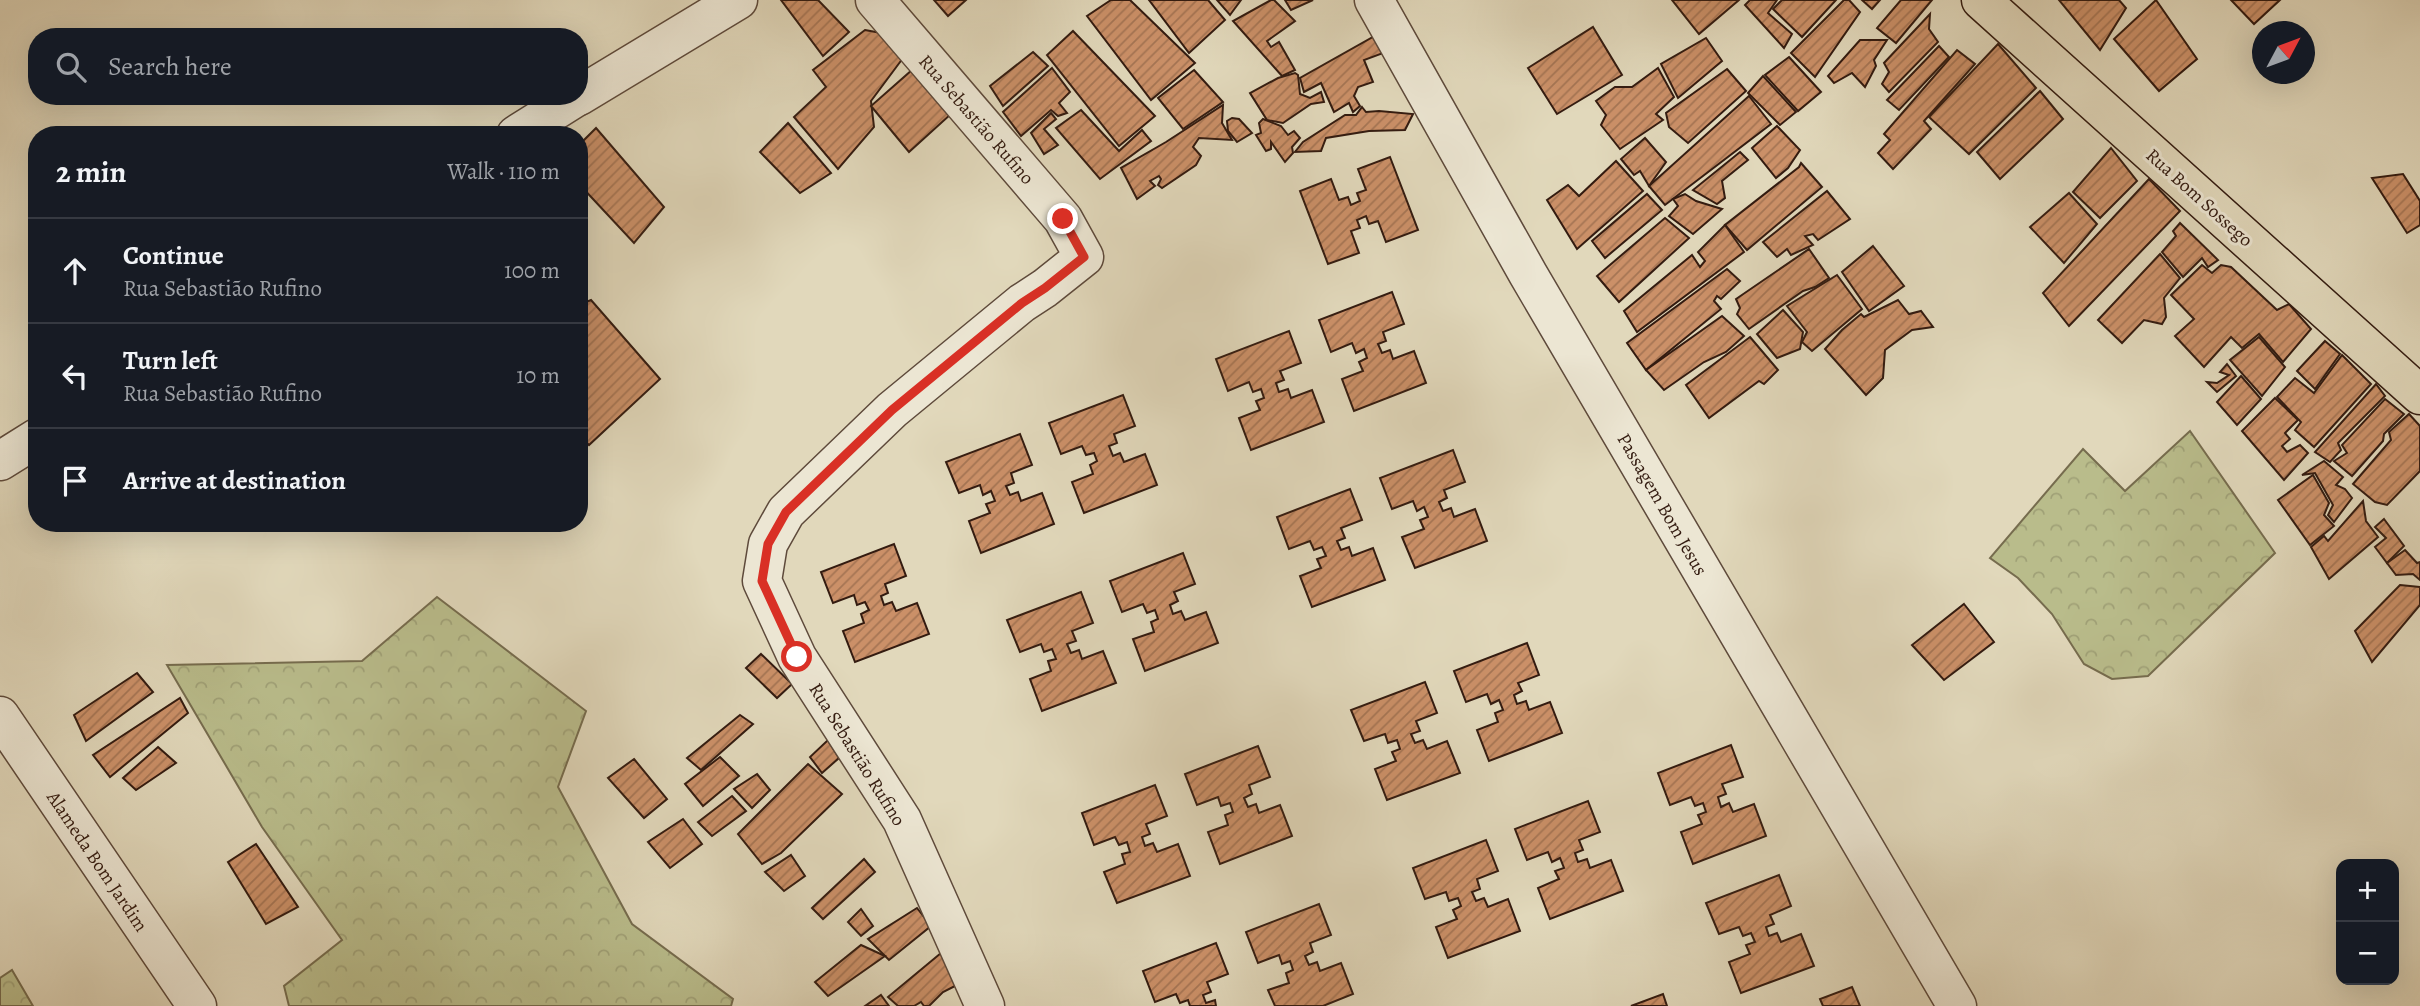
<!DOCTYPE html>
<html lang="en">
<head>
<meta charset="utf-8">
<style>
  body { margin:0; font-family:Alegreya,serif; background:#20242c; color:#f1f3f6 }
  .controls { position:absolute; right:21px; bottom:21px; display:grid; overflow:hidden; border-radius:14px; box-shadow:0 7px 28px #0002 }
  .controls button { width:63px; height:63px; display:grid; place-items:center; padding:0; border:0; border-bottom:2px solid #363941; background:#171b24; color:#f1f3f6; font:35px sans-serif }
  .compass { position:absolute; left:2252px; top:21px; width:63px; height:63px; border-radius:50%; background:#171b24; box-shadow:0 7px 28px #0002; rotate:49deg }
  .stop { position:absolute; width:21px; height:21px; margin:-16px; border:5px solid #d93025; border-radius:50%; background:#fff }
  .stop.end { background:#d93025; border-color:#fff; box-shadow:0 2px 7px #0008 }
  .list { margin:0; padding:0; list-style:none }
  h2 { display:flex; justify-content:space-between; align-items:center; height:91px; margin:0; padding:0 28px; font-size:30px }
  h2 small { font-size:23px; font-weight:400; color:#9ea1a6 }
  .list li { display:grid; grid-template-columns:46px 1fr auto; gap:21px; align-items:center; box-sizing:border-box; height:105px; padding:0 28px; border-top:2px solid #363941 }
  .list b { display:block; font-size:26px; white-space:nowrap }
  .list p { margin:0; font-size:23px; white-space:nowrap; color:#9ea1a6 }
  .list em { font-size:23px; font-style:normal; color:#9ea1a6 }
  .icon { flex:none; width:38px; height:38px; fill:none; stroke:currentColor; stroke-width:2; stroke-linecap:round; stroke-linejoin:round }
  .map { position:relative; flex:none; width:2420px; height:1006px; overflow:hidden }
  .search { position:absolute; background:#171b24; box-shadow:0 7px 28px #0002; left:28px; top:28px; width:560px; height:77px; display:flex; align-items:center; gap:18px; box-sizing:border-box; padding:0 24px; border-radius:28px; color:#9ea1a6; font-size:26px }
  .panel { position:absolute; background:#171b24; box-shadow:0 7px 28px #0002; left:28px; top:126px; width:560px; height:406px; border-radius:28px }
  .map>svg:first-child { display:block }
  .forest { fill:url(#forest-crowns); stroke:#766c4e; stroke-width:2 }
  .building { fill:url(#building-hatch); stroke:#331b10; stroke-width:2 }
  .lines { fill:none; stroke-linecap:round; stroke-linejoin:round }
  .minor-casing { stroke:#5e4a3b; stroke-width:41 }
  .major-casing { stroke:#331b10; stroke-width:41 }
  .minor { stroke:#ece6d3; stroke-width:38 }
  .major { stroke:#e1d8bb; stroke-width:38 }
  .route { stroke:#d93025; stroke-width:9 }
  .labels { text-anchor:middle; stroke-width:6; stroke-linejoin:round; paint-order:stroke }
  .street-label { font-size:19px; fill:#331b10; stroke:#ece6d3 }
</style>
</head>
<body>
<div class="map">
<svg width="2420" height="1006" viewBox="0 0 2420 1006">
  <defs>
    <pattern id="forest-crowns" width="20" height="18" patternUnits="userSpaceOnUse" patternTransform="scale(1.75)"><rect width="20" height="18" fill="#b9bc8b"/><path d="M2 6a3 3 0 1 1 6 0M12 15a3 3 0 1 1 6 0" fill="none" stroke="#a0a177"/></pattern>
    <pattern id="building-hatch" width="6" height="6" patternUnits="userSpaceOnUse" patternTransform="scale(1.75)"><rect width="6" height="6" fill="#cb9068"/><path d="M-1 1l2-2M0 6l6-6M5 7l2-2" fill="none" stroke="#a57554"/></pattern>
  </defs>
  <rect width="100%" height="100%" fill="#e1d8bb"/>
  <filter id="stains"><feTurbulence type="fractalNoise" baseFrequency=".00286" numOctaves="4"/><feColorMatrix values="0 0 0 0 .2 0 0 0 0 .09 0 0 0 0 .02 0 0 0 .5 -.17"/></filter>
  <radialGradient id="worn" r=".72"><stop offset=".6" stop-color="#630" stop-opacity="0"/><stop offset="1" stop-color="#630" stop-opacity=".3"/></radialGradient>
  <g class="forest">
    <polygon points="2190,431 2275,553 2148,676 2112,679 2084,664 2052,614 2018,578 1990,558 2083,449 2125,491"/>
    <polygon points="437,597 586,711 558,787 632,924 733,999 731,1006 289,1006 284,986 342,940 262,827 167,665 362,661"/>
    <polygon points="12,970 33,1006 0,1006 0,978"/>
  </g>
  <g class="building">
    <polygon points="781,0 818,0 849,32 823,56"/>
    <polygon points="934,0 966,0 948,16"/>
    <polygon points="1111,0 1130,0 1195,63 1151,100 1087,16"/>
    <polygon points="1149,0 1208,0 1225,20 1189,53"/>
    <polygon points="1217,0 1241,0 1230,15"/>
    <polygon points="1271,0 1274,0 1295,21 1267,41 1271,47 1279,42 1295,70 1282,76 1233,21"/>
    <polygon points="1285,0 1313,0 1291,10"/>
    <polygon points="1672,0 1739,0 1699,34"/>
    <polygon points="1750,0 1777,0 1768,13 1792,34 1784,48 1745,5"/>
    <polygon points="1782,0 1836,0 1802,37 1773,9"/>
    <polygon points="1844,0 1849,0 1860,12 1815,77 1791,53"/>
    <polygon points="1862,0 1880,0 1872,9"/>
    <polygon points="1901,0 1932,0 1896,43 1877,28"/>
    <polygon points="2059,0 2119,0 2126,8 2100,50"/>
    <polygon points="2156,0 2197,59 2159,91 2114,39"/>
    <polygon points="2231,0 2280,0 2254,24"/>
    <polygon points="1930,14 1929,29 1938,42 1889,92 1882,84 1889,72 1884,63"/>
    <polygon points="1593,27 1622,75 1557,114 1528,68"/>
    <polygon points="865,30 881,33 906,54 871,101 874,127 838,169 794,117 826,87 813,70"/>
    <polygon points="1073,31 1155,116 1119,146 1047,55"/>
    <polygon points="1380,33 1386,52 1364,60 1373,82 1358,87 1354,96 1360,106 1353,112 1349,103 1334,112 1321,83 1304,92 1300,78"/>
    <polygon points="1706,38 1722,61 1678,98 1661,64"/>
    <polygon points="1860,40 1887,40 1874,60 1876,66 1865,87 1852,73 1834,83 1828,76"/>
    <polygon points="1998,44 2036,88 1969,154 1929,117"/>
    <polygon points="1939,46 1949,57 1899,110 1887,100"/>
    <polygon points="1957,50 1975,64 1924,121 1931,129 1893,169 1878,153 1890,140 1884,134"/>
    <polygon points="1033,52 1048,66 1003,106 990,86"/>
    <polygon points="1789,57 1821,92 1798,111 1765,75"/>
    <polygon points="1052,68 1070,92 1059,103 1067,113 1058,116 1051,110 1021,136 1003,112"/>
    <polygon points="1658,68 1674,97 1656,114 1663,120 1620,149 1601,125 1606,115 1596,101 1615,87 1632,87"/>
    <polygon points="1727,69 1746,91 1688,143 1669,127 1666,113"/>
    <polygon points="912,70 951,114 909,152 871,106"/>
    <polygon points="1194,70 1223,102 1183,129 1158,98"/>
    <polygon points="1295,73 1298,75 1300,94 1310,98 1321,92 1324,102 1311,104 1283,123 1267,120 1250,93 1278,78"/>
    <polygon points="1763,76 1796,112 1780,125 1748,93"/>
    <polygon points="2040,91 2063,119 2000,179 1977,152"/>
    <polygon points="1749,96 1771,124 1665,205 1649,186"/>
    <polygon points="1223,105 1222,123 1232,140 1199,138 1193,147 1201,156 1196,165 1162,188 1158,185 1161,179 1159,176 1150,181 1155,186 1137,199 1121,168 1166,142"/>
    <polygon points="1362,107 1366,112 1379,111 1413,114 1405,130 1369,131 1326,138 1321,151 1295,152 1303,142 1345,115 1356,115"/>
    <polygon points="1081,110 1119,151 1142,130 1151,141 1100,179 1056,128"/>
    <polygon points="1051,113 1056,119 1044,129 1058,145 1044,154 1031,133"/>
    <polygon points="1232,118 1239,119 1252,133 1237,142 1228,131 1227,121"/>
    <polygon points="1263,119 1281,126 1288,135 1294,131 1300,138 1292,147 1293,153 1285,162 1271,142 1271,149 1266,151 1256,135 1261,133 1259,123"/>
    <polygon points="788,123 831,173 800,193 760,152"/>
    <polygon points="1777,126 1800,150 1788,168 1776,178 1752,148"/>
    <polygon points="596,128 664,207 634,243 579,184 579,145"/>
    <polygon points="1645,138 1666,162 1649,186 1640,171 1634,175 1621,159"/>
    <polygon points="2111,148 2137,181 2100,218 2073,192"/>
    <polygon points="1740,152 1748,160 1722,181 1725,198 1717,204 1693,190"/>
    <polygon points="1390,157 1418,230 1386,242 1378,221 1369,224 1366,216 1357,220 1360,228 1351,231 1359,253 1328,264 1300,191 1331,179 1339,200 1348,197 1351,205 1360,201 1357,193 1366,190 1358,169"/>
    <polygon points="1616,161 1643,191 1577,249 1547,200 1568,185 1579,196"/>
    <polygon points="1801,163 1822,187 1747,250 1725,225 1799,167"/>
    <polygon points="2403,174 2420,201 2420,225 2407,233 2372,178"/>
    <polygon points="2149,179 2180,211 2069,326 2043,293"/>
    <polygon points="1827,191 1850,219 1818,240 1813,234 1805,236 1813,245 1791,255 1787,249 1777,257 1763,242"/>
    <polygon points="2069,193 2097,224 2064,263 2030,227"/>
    <polygon points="1647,194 1662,210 1605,258 1592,241"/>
    <polygon points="1685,194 1696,201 1722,209 1693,234 1669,216 1678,206 1673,199"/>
    <polygon points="1665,218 1689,238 1619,302 1597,276"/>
    <polygon points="2180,223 2218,260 2208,267 2202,258 2183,277 2162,252 2176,236 2173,231"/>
    <polygon points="1725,225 1744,252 1637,332 1624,311 1692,255 1700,267 1705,261 1698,252"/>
    <polygon points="1873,246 1904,286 1869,311 1842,272"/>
    <polygon points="1809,249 1829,278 1815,287 1803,291 1749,329 1737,314 1740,308 1736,299"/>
    <polygon points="2160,254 2180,278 2164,298 2166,317 2162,324 2144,320 2122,343 2098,320"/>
    <polygon points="2202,265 2212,273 2221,265 2231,267 2277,310 2289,304 2311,329 2283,362 2259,334 2242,348 2231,337 2204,367 2175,336 2194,319 2171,295"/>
    <polygon points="1727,269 1740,281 1721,299 1717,296 1714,301 1721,309 1646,370 1627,343"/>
    <polygon points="1837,275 1862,309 1812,351 1802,342 1807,332 1787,306"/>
    <polygon points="1392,292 1404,324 1383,332 1386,341 1378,344 1382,353 1390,350 1393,359 1414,351 1426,383 1354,411 1342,379 1363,371 1359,362 1367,358 1364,349 1356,353 1352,343 1331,352 1319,320"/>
    <polygon points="591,300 660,379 589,445 579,435 579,305"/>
    <polygon points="1898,300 1909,314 1921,311 1933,327 1912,330 1885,350 1883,378 1866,395 1825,349 1842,330 1861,314 1864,317"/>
    <polygon points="1783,310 1803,332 1800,349 1777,358 1757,334"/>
    <polygon points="1722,316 1744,336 1726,352 1704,362 1664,390 1646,370"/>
    <polygon points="1289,331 1301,363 1280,371 1284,380 1276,383 1279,392 1288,389 1291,398 1312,390 1324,422 1251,450 1239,418 1260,410 1256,401 1264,398 1261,389 1253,392 1249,382 1228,391 1216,359"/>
    <polygon points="1750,337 1778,370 1764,384 1759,381 1709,418 1686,385"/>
    <polygon points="2259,337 2285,367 2262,396 2230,360"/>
    <polygon points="2325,341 2340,354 2315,389 2297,371"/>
    <polygon points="2342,355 2371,384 2314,447 2295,430 2301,422 2277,397 2295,378 2314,393"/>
    <polygon points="2227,364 2236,376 2217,392 2207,382 2217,383 2229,375 2220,372"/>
    <polygon points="2241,376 2261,399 2237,425 2217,402"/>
    <polygon points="2376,384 2385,396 2338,443 2341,450 2330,462 2315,452"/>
    <polygon points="1123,395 1135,426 1114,434 1117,443 1109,446 1113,456 1120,453 1124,462 1145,454 1157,485 1084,513 1072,482 1093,474 1090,465 1097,461 1094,453 1086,455 1082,446 1061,454 1049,423"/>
    <polygon points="2275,398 2298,420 2285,433 2290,439 2282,446 2287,452 2300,445 2308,453 2284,480 2242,431"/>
    <polygon points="2385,399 2404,414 2384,434 2383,441 2352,476 2334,461 2347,453 2342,445"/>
    <polygon points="2409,414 2420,426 2420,471 2387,505 2375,502 2353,484 2391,440 2389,432"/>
    <polygon points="1020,434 1032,465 1011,473 1014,483 1006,486 1010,495 1018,492 1021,501 1042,493 1054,524 981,553 969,521 990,513 986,504 995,501 991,491 983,495 980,485 959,493 946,462"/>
    <polygon points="1453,450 1465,482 1444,490 1447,498 1439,502 1443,511 1451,508 1454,517 1475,509 1487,541 1415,568 1402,537 1424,529 1420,520 1428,517 1424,507 1417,511 1413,501 1392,509 1380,478"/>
    <polygon points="2324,461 2343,477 2336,485 2345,489 2352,498 2334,522 2328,515 2333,505 2315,473 2302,475"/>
    <polygon points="2313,475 2329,503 2324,515 2334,526 2310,545 2278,500"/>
    <polygon points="1350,489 1362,520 1341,528 1345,538 1337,541 1341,550 1349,547 1352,556 1373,548 1385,580 1312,607 1300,576 1321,568 1317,559 1326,556 1322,547 1314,550 1310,541 1289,549 1277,517"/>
    <polygon points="2363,501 2366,521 2378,537 2329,579 2311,547 2324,536 2328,541"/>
    <polygon points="2384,519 2404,546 2387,563 2375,547 2386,538 2375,527"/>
    <polygon points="894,544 906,576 885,584 888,593 881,596 884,605 892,602 896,611 917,603 929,634 855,662 843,631 864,623 861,614 869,610 865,602 857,605 854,595 833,603 821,572"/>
    <polygon points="2405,550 2417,563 2420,562 2420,580 2413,574 2396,575 2387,563"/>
    <polygon points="1183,553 1195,584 1174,592 1178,601 1170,605 1173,614 1181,611 1185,620 1206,612 1218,643 1145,671 1133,639 1154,632 1151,622 1158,619 1155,610 1147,613 1143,604 1122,612 1110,581"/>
    <polygon points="2400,585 2420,587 2420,605 2372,662 2355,631"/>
    <polygon points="1081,592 1093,623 1072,631 1076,641 1067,644 1071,653 1079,650 1082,659 1103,651 1116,683 1042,711 1030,679 1051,671 1048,661 1056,659 1052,649 1044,652 1041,644 1020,652 1007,620"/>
    <polygon points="1964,604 1994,642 1944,680 1912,645"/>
    <polygon points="1527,643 1539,675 1518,683 1522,691 1514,695 1517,704 1526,701 1529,710 1550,702 1562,733 1489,761 1477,730 1498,722 1495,713 1503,710 1499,700 1491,704 1487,694 1466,702 1454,671"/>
    <polygon points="761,654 792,684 777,698 746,668"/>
    <polygon points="137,673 153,692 86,741 74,715"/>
    <polygon points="1425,682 1437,713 1416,721 1420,731 1411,734 1415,743 1423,740 1427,749 1447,741 1460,773 1387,800 1375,769 1396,761 1392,752 1400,749 1397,740 1388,743 1385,734 1364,741 1351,710"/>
    <polygon points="180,698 188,713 110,777 93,755"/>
    <polygon points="740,715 753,724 701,770 687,758"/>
    <polygon points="828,740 839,758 822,773 810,757"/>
    <polygon points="1731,745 1743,777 1722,784 1726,794 1718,797 1721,807 1729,803 1733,812 1754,804 1766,836 1693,864 1681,832 1702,824 1698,815 1706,812 1703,803 1695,806 1691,797 1670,805 1658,773"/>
    <polygon points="1258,746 1270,777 1249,785 1252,794 1244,798 1248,807 1256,804 1259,813 1280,805 1292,836 1220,864 1208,832 1228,825 1225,815 1233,812 1230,803 1221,806 1218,797 1197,805 1185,774"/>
    <polygon points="158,747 176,763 136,790 123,778"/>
    <polygon points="720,757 739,776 703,806 685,784"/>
    <polygon points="634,759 667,799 644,818 608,778"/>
    <polygon points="808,764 842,794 781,853 762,864 738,834"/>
    <polygon points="757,774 770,790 752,808 734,789"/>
    <polygon points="1155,785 1167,816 1146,824 1150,834 1142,837 1145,846 1153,843 1157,852 1178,844 1190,876 1117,903 1104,872 1125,864 1122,854 1130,852 1127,842 1119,845 1115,837 1094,845 1082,813"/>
    <polygon points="732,796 746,811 712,836 698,822"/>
    <polygon points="1588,801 1600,832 1579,840 1583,850 1575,853 1578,862 1587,859 1590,868 1611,860 1623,891 1550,919 1538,888 1559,879 1555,871 1564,868 1560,858 1552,862 1548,852 1527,860 1515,829"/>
    <polygon points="683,819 702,844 670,868 648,842"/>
    <polygon points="1486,840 1498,871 1477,879 1480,889 1472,892 1476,901 1484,898 1488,907 1508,899 1520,931 1448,958 1436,927 1457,919 1453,910 1461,906 1458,898 1449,901 1446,892 1425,899 1413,868"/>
    <polygon points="256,844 298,907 266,924 228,862"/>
    <polygon points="791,855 805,876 784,891 765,872"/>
    <polygon points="864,859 875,872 823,919 812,908"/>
    <polygon points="1779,875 1791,906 1770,915 1774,924 1766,927 1769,936 1777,933 1781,942 1801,934 1814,966 1741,993 1729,962 1750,954 1746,945 1755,942 1751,933 1743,936 1739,927 1719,934 1706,903"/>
    <polygon points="1319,904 1331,935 1310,943 1313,952 1305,956 1309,965 1317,962 1320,971 1341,963 1353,994 1323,1006 1275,1006 1268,990 1289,983 1286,973 1293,970 1290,961 1282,964 1279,955 1258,963 1246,932"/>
    <polygon points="917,908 931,926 889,960 868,939"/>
    <polygon points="861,909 873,926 861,936 848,922"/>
    <polygon points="1216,943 1228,974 1207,982 1211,992 1203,995 1206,1003 1215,1000 1216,1006 1190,1006 1188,1000 1180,1003 1176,994 1155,1002 1143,971"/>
    <polygon points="861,945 885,956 828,996 815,982"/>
    <polygon points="941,953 959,984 943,992 929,1006 924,1006 921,1002 914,1006 898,1006 888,997"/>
    <polygon points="1852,987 1860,1006 1823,1006 1820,999"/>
    <polygon points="1663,994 1667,1006 1631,1006"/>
    <polygon points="881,995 889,1006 865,1006"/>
  </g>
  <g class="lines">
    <g class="minor-casing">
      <g id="minor">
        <polyline points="875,0 1063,219 1084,257 1045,288 1022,303 892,410 786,512 768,544 762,581 797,657 902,820 985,1006"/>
        <polyline points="1374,0 1528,274 1957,1006"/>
        <polyline points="579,96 738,0"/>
        <polyline points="516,135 578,96"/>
        <polyline points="0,461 37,438"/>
        <polyline points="0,716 197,1006"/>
      </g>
    </g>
    <g class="major-casing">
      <polyline id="major" points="1981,0 2420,395"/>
    </g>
    <use href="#minor" class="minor"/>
    <use href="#major" class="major"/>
  </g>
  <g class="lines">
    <polyline class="route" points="797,657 762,581 768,544 786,512 892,410 1022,303 1045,288 1084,257 1063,219"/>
  </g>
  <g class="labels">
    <g class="street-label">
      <text transform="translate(977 119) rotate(49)" y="7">Rua Sebastião Rufino</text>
      <text transform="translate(2200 197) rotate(42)" y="7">Rua Bom Sossego</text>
      <text transform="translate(1663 504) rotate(60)" y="7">Passagem Bom Jesus</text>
      <text transform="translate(858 754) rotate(58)" y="7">Rua Sebastião Rufino</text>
      <text transform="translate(98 861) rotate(56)" y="7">Alameda Bom Jardim</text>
    </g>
  </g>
  <rect width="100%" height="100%" filter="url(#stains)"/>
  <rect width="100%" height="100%" fill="url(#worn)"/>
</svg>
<div class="controls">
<button>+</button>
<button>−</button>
</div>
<svg class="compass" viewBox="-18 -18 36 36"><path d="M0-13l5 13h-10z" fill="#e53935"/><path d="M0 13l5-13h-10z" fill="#9ea1a6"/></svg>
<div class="stop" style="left:797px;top:657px"></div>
<div class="stop end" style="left:1063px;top:219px"></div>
<div class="search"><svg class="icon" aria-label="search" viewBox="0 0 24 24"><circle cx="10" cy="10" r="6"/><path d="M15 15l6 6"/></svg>Search here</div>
<section class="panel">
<h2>2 min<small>Walk · 110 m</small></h2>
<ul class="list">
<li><svg class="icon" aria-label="ahead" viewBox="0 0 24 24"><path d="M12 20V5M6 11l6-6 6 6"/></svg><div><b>Continue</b><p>Rua Sebastião Rufino</p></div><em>100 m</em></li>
<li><svg class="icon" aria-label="left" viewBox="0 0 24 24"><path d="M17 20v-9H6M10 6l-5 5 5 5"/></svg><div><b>Turn left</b><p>Rua Sebastião Rufino</p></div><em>10 m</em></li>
<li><svg class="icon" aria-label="arrive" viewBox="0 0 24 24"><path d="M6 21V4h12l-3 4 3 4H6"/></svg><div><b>Arrive at destination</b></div></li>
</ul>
</section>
</div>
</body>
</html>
